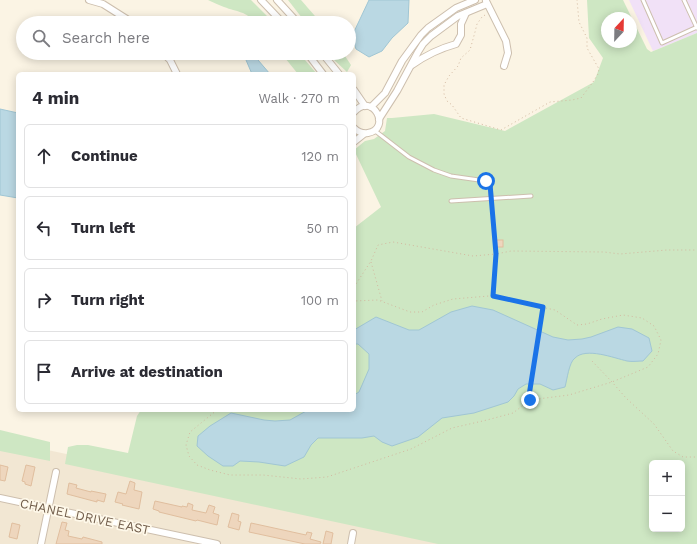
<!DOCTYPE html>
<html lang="en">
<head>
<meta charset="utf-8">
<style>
  body { margin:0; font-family:"Work Sans",sans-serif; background:#f2f2f3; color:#2b2b33 }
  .controls { position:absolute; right:12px; bottom:12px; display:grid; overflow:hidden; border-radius:6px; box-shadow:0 2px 10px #0003 }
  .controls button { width:36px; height:36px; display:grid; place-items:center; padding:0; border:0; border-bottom:1px solid #e1e1e2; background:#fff; color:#2b2b33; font:20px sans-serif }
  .compass { position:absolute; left:601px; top:12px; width:36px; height:36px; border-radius:50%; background:#fff; box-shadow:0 2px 10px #0003; rotate:22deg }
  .stop { position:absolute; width:12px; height:12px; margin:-9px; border:3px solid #1a73e8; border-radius:50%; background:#fff }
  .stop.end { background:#1a73e8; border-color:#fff; box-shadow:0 1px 4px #0008 }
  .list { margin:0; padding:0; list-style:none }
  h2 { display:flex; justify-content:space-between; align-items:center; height:52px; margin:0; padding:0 16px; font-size:17px }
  h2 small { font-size:13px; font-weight:400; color:#7c7c81 }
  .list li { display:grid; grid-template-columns:26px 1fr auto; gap:12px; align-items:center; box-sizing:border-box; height:64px; margin:0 8px 8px; padding:0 8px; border:1px solid #e1e1e2; border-radius:6px }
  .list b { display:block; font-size:15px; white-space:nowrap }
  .list em { font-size:13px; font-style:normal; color:#7c7c81 }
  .icon { flex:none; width:22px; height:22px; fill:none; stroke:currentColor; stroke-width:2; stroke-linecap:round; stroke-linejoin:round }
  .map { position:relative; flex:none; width:697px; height:544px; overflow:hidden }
  .search { position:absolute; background:#fff; box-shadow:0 2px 10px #0003; left:16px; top:16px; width:340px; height:44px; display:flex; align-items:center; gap:10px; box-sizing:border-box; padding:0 14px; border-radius:22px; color:#7c7c81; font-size:15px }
  .panel { position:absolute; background:#fff; box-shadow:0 2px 10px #0003; left:16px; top:72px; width:340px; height:340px; border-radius:6px }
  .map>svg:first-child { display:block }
  .residential { fill:#f2e7d3 }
  .education { fill:#f1e1f7 }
  .green { fill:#cee7c3; fill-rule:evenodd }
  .water { fill:#bad8e3; stroke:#a0c6d4 }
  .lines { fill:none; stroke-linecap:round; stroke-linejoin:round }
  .stream { stroke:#a0c6d4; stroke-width:2 }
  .building { fill:#eed6bd; stroke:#e0be9e }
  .service-casing { stroke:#cdbfae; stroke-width:5 }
  .minor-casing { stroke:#cdbfae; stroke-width:8 }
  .path { stroke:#d3b9a0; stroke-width:1; stroke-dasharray:1 3; stroke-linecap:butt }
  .service { stroke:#fff; stroke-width:3 }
  .minor { stroke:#fff; stroke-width:6 }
  .route { stroke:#1a73e8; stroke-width:5 }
  .labels { text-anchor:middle; stroke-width:3.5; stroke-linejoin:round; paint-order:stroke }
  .street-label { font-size:13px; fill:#715d4b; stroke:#fef8e9 }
</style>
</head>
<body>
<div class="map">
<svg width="697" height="544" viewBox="0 0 697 544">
  <rect width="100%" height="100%" fill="#fbf4e4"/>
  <polygon class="residential" points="0,440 493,544 0,544"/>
  <polygon class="education" points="629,0 697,0 697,33 653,51"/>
  <g class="green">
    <path d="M 208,0 L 251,0 L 274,23 L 256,23 C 246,11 237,12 224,7 C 218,5 213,2 208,0 Z"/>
    <polygon points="288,0 301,0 321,23 306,23"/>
    <path d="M 587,0 L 623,0 L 647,49 L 651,52 L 697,33 L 697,544 L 438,544 L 65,464 L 68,447 L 77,445 L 88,445 L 128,453 L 137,416 L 141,410 L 354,410 L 354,228 L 381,207 L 354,150 L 365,141 L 374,139 L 385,131 L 387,118 L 392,118 L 434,114 L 505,131 L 594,82 L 603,58 L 589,38 ZM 607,18 L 631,18 L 631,42 L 607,42 ZM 652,463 L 682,463 L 682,529 L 652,529 Z"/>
    <polygon points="281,53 299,53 317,74 298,74"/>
    <polygon points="329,53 343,53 351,65 347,72 333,59"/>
    <polygon points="0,430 50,442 50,461 0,451"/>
  </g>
  <g class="water">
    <polygon points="369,0 409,0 408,23 392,38 382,51 369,57 356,49 352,36"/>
    <polygon points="243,53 252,53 270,74 252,74"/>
    <polygon points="0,109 18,113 18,198 0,195"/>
    <path d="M 472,306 L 493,310 L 553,337 L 568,340 L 582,339 L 591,337 L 618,327 L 632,329 L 649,338 L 652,351 L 643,361 C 638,361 632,362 627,361 C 614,358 586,347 575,358 C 569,362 567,380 565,387 L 553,390 L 540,384 L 526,384 L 518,389 L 514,396 L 508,402 L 474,413 L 442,418 L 418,437 L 392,446 L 382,442 L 374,436 L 362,438 L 318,438 L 311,445 L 304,457 L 285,466 L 259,462 L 240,461 L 233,466 L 223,466 L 208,456 L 197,446 L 198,436 L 210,426 L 231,413 L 264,420 L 275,421 L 290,420 L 308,410 L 354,410 L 354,395 L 359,392 L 369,369 L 369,354 L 358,344 L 354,344 L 354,330 L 376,317 L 409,330 L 419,330 L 451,312 Z"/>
  </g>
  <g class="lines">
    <polyline class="stream" points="354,239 354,238"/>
  </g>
  <g class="building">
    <rect x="494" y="240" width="9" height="7"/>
    <polygon points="0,465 8,467 5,481 0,480"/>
    <polygon points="26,465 35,467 31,486 25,484 25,482 22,481"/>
    <polygon points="130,481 135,483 134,490 142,492 139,509 122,505 123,504 115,502 118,492 126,494"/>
    <polygon points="69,483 77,485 76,488 91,492 91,491 106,494 104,502 97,500 97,502 67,494"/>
    <polygon points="155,501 182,507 182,506 187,507 188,503 193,505 192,510 206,513 209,505 215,507 213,513 219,515 217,525 197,520 196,521 159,512 159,511 153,509"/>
    <polygon points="232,513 239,515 238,521 241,522 239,530 228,527"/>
    <polygon points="62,522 67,523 65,530 69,531 68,536 82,539 83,537 102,542 102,544 56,544"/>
    <polygon points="12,523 20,525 17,539 9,537"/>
    <polygon points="251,523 306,535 307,532 312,533 310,539 321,542 320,544 305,544 249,532"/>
    <polygon points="326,531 333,533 331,544 323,544"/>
  </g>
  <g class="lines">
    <g class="service-casing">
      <g id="service">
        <polyline points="643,0 662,43 697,27"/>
        <polyline points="684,0 697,28"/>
        <polyline points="374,130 409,157 434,170 451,176 486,181 490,184 491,198"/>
        <polyline points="451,201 531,196"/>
      </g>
    </g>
    <g class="minor-casing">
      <g id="minor">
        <polyline points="89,0 103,4 133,23"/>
        <polyline points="261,0 283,23"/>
        <polyline points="277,0 298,23"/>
        <polyline points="486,1 506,41 508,53 504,66"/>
        <polyline points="163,53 170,60 177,74"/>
        <polyline points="307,53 323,74"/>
        <polyline points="322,53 339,74"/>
        <path d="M 412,65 C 426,55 438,49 456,44 L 461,35 L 461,24 L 466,13"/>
        <polyline points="354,90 365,106"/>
        <polyline points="371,107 385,93 402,61 421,35 428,28 456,8 475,0"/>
        <path d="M 354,112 C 373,91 392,129 368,133 C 362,134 358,132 354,128"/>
        <polyline points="379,119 397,91 418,52 423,44 431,36 458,16 487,4"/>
        <polyline points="354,142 364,134"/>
        <polyline points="0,498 217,544"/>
        <polyline points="41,544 56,472"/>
        <polyline points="351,544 353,533"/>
      </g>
    </g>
    <g class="path">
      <polyline points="485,15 482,17 477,24 475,32 470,50 461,58 458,66 449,76 444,85 444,94 447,101 452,105 461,118 501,130 550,102 572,100 581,98 593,82 598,74 599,69 587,48 587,38 579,22 577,0"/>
      <polyline points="371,262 382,301"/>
      <polyline points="354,287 371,261 378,245 393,242 473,256 496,254 492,203"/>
      <polyline points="493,296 496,254 511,251 604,252 620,254 667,250 697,250"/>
      <polyline points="592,361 612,382 626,398 654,424 673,451 683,457 697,457"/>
      <polyline points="528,401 543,307"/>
      <polyline points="217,410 190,432 186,445 189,456 197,465 210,470 230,475 263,475 301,479 327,477 411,449 452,428 487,420 513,413 530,400 569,395 612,382 648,367 658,354 661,340 654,326 642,318 623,315 602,319 587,324 577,325 555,310 489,296 453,299 434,305 422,312 410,312 378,300 354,301"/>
      <polyline points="263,410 277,411 285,410"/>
    </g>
    <use href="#service" class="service"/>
    <use href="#minor" class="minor"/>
  </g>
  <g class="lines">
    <polyline class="route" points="486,181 490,184 496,254 493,296 543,307 528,402 530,400"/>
  </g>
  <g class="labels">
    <g class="street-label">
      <text transform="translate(85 516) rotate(12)" y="5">CHANEL DRIVE EAST</text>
    </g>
  </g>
</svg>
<div class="controls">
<button>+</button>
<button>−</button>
</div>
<svg class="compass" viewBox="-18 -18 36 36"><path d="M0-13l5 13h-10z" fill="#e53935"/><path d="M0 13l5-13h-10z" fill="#7c7c81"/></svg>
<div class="stop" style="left:486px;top:181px"></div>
<div class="stop end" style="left:530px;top:400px"></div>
<div class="search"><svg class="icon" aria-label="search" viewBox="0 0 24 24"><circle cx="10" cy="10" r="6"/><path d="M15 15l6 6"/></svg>Search here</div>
<section class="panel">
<h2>4 min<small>Walk · 270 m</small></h2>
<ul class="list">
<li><svg class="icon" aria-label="ahead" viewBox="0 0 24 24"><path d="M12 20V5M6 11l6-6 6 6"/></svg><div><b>Continue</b></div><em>120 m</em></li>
<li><svg class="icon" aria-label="left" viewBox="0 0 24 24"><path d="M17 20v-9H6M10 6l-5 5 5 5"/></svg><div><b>Turn left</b></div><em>50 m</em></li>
<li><svg class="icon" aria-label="right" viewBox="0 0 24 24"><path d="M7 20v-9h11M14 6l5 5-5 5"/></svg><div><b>Turn right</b></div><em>100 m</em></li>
<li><svg class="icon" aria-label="arrive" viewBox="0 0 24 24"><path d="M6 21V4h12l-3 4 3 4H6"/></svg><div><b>Arrive at destination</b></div></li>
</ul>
</section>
</div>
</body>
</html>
